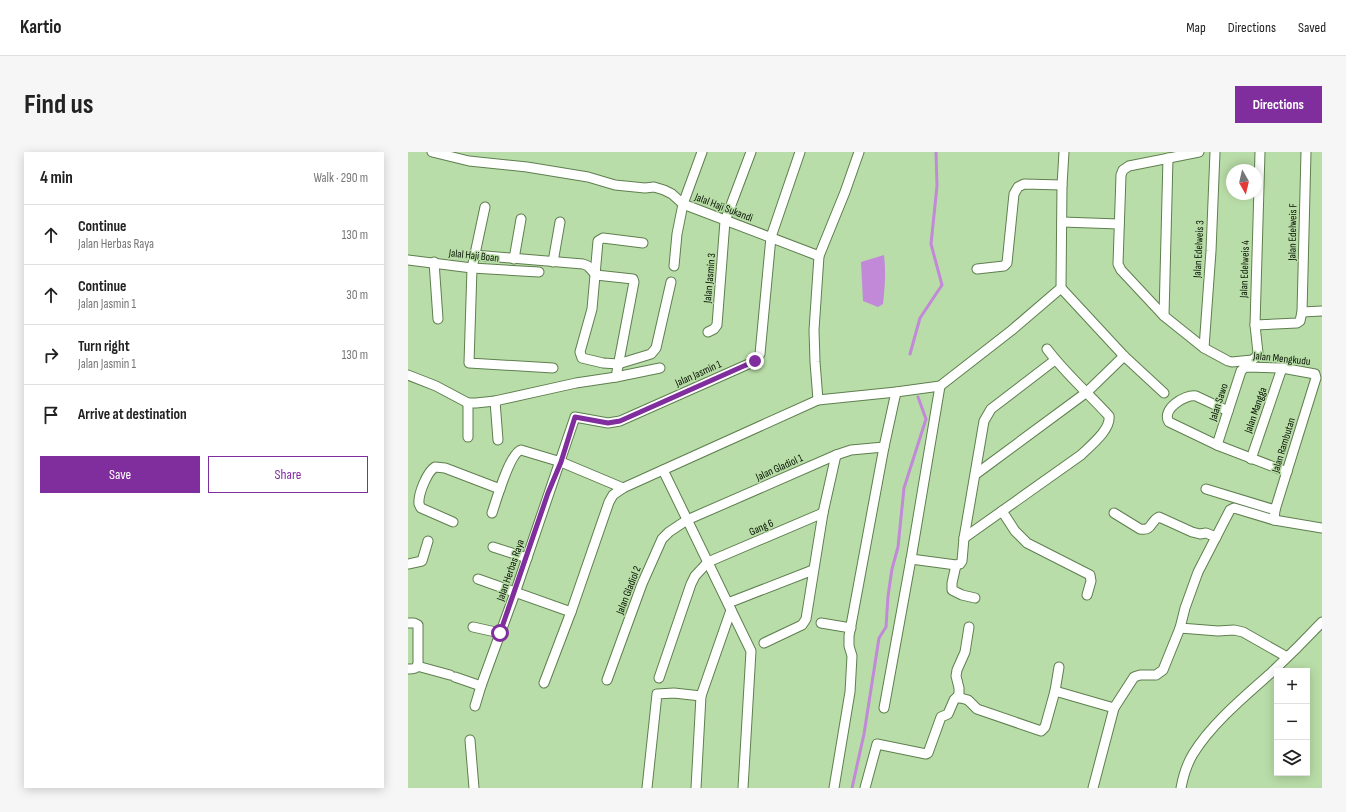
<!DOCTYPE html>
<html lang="en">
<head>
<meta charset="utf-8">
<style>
  body { margin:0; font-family:"Sofia Sans Condensed",sans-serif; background:#f6f6f6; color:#222 }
  .controls { position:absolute; right:12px; bottom:12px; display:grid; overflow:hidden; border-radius:0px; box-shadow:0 2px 10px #0003 }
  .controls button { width:36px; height:36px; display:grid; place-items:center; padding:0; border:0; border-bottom:1px solid #e0e0e0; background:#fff; color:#222; font:20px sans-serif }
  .compass { position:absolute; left:818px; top:12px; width:36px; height:36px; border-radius:50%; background:#fff; box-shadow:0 2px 10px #0003; rotate:172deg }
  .stop { position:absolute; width:12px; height:12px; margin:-9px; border:3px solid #802e9d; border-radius:50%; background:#fff }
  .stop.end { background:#802e9d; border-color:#fff; box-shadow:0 1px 4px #0008 }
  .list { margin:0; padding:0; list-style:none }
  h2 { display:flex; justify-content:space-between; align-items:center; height:52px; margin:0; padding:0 16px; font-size:17px }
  h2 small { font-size:13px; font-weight:400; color:#767676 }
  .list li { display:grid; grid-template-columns:26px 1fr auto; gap:12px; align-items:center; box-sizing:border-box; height:60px; padding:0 16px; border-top:1px solid #e0e0e0 }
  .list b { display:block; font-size:15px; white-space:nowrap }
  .list p { margin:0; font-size:13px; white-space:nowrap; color:#767676 }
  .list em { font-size:13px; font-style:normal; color:#767676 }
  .actions { display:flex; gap:8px; padding:12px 16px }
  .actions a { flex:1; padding:9px 0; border:1px solid #802e9d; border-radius:0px; text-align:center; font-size:14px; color:#802e9d }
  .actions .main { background:#802e9d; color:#fff }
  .icon { flex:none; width:22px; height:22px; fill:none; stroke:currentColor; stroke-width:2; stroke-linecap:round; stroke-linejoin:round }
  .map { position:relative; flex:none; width:914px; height:636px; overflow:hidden; border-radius:0px }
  header { display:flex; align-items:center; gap:24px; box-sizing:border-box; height:56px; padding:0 20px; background:#fff; border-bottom:1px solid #e0e0e0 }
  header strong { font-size:19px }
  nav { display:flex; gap:22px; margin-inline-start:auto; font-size:14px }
  .intro { display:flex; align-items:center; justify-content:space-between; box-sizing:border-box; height:96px; padding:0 24px }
  h1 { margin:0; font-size:28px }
  .button { padding:10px 18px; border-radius:0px; background:#802e9d; color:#fff; font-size:14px; font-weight:700 }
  main { display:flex; gap:24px; padding:0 24px }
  aside { flex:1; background:#fff; border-radius:0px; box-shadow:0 2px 10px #0003 }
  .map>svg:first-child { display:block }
  .water { fill:#c189d8 }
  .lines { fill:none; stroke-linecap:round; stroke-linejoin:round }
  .stream { stroke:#c189d8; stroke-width:3 }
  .street-casing { stroke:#5e7f4e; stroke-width:11 }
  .street { stroke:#fff; stroke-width:9 }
  .route { stroke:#802e9d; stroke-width:5 }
  .labels { text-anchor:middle; stroke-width:3; stroke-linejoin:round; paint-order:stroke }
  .street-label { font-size:11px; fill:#061202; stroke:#b9dda8 }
</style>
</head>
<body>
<header>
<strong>Kartio</strong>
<nav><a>Map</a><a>Directions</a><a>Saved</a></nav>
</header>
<div class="intro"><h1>Find us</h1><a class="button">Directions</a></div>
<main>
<aside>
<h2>4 min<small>Walk · 290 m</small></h2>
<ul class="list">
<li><svg class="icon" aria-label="ahead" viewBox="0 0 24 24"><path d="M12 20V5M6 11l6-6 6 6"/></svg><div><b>Continue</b><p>Jalan Herbas Raya</p></div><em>130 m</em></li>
<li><svg class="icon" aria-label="ahead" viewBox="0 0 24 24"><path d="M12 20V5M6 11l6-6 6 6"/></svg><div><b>Continue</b><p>Jalan Jasmin 1</p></div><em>30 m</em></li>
<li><svg class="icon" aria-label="right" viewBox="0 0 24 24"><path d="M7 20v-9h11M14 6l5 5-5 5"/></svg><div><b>Turn right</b><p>Jalan Jasmin 1</p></div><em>130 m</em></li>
<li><svg class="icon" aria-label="arrive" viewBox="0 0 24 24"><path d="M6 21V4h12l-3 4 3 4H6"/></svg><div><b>Arrive at destination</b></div></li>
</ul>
<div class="actions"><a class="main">Save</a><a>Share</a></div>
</aside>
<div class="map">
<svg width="914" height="636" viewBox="0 0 914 636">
  <rect width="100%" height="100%" fill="#b9dda8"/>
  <path class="water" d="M 476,103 C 478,122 477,133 475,152 L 470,155 L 455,149 L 453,110 Z"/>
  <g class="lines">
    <g class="stream">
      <polyline points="502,202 512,166 534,133 523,92 529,34 528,0"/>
      <polyline points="444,636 456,582 471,486 478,475 480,444 484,417 490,395 496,336 518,267 510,245"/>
    </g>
    <g class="street-casing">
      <g id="street">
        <polyline points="24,0 61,9 119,15 180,25 207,33 237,36 246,35 256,38 264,42 275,52 411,104"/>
        <polyline points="451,0 437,40 411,104 406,178 407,210 410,248 488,240 532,234 604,178 653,136 654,33 656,0"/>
        <polyline points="791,0 721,14 715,18 713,23 710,112 713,118 756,164 796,196 820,209 824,210 844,208 848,205 850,201 847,173 852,0"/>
        <polyline points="77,55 64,116 61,211 145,216"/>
        <polyline points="654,70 711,72"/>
        <polyline points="235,91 195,86 190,89 184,157 172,200 174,206 195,211 210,212 243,202 248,196 263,130"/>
        <polyline points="66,103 175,112 180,114 188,123 225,127 226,130 208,225"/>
        <polyline points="106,107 113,67"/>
        <polyline points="0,108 64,116 131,120"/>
        <polyline points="26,110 30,167"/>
        <polyline points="145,110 152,70"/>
        <polyline points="266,114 269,82 275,52 294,0"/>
        <polyline points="569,117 596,114 599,111 606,42 610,35 616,32 654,33"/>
        <polyline points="653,136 716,204 756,241"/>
        <polyline points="894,160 914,159"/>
        <polyline points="756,164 760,6"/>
        <polyline points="847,173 889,171 892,169 894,160 898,0"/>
        <polyline points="300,180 306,177 309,173 317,69 343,0"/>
        <polyline points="796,196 803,99 807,0"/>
        <polyline points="0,223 28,234 60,251 68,251 87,249 168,231 208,225 252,216"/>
        <polyline points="87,249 90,288"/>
        <polyline points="60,251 60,285"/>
        <path d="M 820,259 L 788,244 C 776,242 753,258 761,270 L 809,293 L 879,320"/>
        <polyline points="809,293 833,219 836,216 839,215 874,216 907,222 908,226 867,358 866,368"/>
        <polyline points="843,307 874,216"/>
        <polyline points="255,318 343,499 335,636"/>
        <polyline points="568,322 679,240 716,204"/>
        <polyline points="798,337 867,358"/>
        <polyline points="594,359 607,379 619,391 682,423 683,429 679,443"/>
        <path d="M 84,361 C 88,349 102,301 113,298 L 153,310 L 215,336"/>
        <path d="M 706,361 L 732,377 C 745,379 742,369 751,365 L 784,380 L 792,382 L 798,381 L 808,385"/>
        <path d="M 45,370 L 13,356 L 11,352 C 10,342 19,320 27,315 L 37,316 L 92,337"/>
        <path d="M 556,386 L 673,303 C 682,294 703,278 701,264 C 680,241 657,221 639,197"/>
        <polyline points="85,395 119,406"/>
        <polyline points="503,407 548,413 552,412 554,409 556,386 576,269 583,257 647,208"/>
        <polyline points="0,412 14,409 20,389"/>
        <polyline points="548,413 544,431 544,438 554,443 567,446"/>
        <polyline points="70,427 163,460"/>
        <polyline points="320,451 405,418"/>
        <path d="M 0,471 L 6,471 L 10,473 L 10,512 C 9,517 5,517 0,517"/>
        <polyline points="413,471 443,476"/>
        <polyline points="65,475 92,481"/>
        <polyline points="772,476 810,479 826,478 835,480 879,505"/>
        <polyline points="356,491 394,473 398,467 415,361 428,303"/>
        <polyline points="9,514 42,523"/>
        <polyline points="47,525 73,534"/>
        <polyline points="251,526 283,432 287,424 300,410 415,361"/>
        <polyline points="199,528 234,432 254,387 261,380 279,368 428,303 443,298 476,295"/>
        <polyline points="136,531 163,460 201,350 205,343 215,336 410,248"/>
        <polyline points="647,539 651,515"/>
        <polyline points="551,546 551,536 548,524 549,518 557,500 561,475"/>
        <polyline points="67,554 73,534 107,441 167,265 200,271 212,269 345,210 349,207 352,202 363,85 392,0"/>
        <polyline points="476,556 503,407 532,234"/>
        <polyline points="62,588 66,636"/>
        <polyline points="239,636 249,542 266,541 293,544"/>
        <polyline points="288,636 293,544 323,458"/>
        <polyline points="426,636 442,540 444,504 441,494 441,484 476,295 488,240"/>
        <polyline points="457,636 469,592 518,602 520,601 533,565 540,562 546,548 549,545 560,548 569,557 633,579 637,575 647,539 706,556"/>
        <polyline points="685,636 706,556 726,525 732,523 748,523 755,518 772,476 777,456 790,420 822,358 826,356 866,368 914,376"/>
        <path d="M 773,636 C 775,625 779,612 785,602 C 803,572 838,543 864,520 C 881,504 898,487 914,470"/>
      </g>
    </g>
    <use href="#street" class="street"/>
  </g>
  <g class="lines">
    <polyline class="route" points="92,481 140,341 153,310 167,265 200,271 212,269 347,209"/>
  </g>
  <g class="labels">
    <g class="street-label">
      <text transform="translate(316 55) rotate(21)" y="4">Jalal Haji Sukandi</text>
      <text transform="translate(884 80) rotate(-89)" y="4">Jalan Edelweis F</text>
      <text transform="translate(790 97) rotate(-87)" y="4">Jalan Edelweis 3</text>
      <text transform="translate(66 103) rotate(6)" y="4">Jalal Haji Boan</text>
      <text transform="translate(836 117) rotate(-88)" y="4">Jalan Edelweis 4</text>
      <text transform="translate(301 126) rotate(-85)" y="4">Jalan Jasmin 3</text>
      <text transform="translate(874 206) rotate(6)" y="4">Jalan Mengkudu</text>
      <text transform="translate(290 221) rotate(-24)" y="4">Jalan Jasmin 1</text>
      <text transform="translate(810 250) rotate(-72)" y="4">Jalan Sawo</text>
      <text transform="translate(847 258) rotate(-71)" y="4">Jalan Mangga</text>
      <text transform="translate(875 293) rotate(-73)" y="4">Jalan Rambutan</text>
      <text transform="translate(371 315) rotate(-24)" y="4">Jalan Gladiol 1</text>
      <text transform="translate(353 375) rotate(-23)" y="4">Gang 6</text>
      <text transform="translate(102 418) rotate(-71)" y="4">Jalan Herbas Raya</text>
      <text transform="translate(220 438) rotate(-69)" y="4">Jalan Gladiol 2</text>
    </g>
  </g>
</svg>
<div class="controls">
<button>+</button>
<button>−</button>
<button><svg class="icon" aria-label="layers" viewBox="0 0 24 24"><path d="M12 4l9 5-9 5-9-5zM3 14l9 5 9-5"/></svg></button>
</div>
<svg class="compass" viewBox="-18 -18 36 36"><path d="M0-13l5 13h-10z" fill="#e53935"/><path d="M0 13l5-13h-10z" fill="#767676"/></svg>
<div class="stop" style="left:92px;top:481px"></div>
<div class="stop end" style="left:347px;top:209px"></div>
</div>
</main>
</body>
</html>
